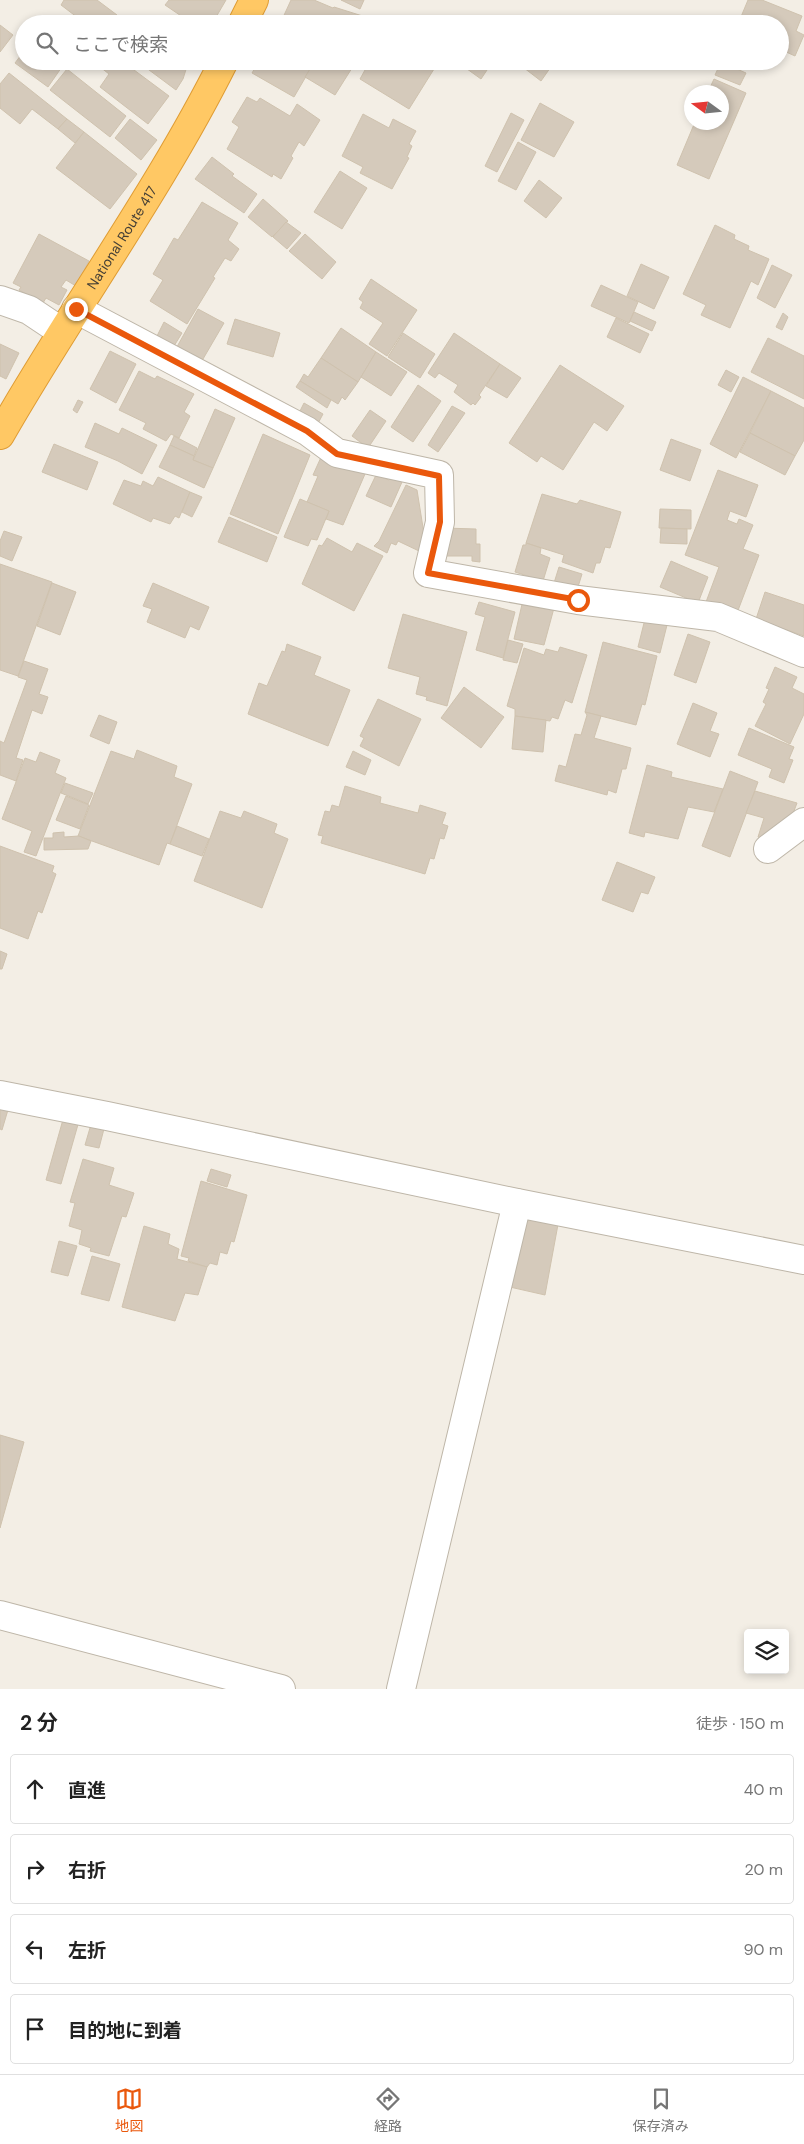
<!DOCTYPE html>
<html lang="ja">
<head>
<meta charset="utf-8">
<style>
  body { margin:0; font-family:"DM Sans","Noto Sans JP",sans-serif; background:#f2f2f2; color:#222 }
  .controls { position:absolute; right:15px; bottom:15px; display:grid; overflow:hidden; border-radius:5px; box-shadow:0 2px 8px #0003 }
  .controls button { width:45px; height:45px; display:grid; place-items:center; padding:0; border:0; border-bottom:1px solid #e0e0e0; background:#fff; color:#222; font:25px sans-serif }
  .compass { position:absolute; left:684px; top:85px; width:45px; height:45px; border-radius:50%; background:#fff; box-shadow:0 2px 8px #0003; rotate:285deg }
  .stop { position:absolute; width:15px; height:15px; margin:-11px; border:4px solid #ea580c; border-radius:50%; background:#fff }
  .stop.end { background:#ea580c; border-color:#fff; box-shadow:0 1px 5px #0008 }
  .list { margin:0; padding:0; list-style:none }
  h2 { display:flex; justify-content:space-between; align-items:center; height:65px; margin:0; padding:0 20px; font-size:21px }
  h2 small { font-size:16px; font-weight:400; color:#767676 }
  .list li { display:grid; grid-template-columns:32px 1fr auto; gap:15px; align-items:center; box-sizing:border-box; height:70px; margin:0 10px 10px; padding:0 10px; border:1px solid #e0e0e0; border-radius:5px }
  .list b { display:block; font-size:19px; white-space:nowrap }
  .list em { font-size:16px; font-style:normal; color:#767676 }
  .icon { flex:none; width:28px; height:28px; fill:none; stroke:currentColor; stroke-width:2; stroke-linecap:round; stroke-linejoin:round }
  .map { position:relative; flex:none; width:804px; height:1689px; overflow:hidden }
  .search { position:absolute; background:#fff; box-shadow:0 2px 8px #0003; left:15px; right:15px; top:15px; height:55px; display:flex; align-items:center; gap:12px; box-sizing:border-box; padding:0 18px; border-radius:28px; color:#767676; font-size:19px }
  .sheet { height:385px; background:#fff }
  nav { display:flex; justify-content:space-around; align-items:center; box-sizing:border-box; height:70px; border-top:1px solid #e0e0e0; background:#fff; font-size:14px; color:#767676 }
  nav a { display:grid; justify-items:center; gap:2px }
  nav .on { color:#ea580c }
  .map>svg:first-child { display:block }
  .building { fill:#d5cabb; stroke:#cfc2ae }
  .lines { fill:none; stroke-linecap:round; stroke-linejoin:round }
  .street-casing { stroke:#beb6a8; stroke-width:30 }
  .highway-casing { stroke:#df9c34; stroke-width:30 }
  .street { stroke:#fff; stroke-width:28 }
  .highway { stroke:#ffc864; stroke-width:28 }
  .route { stroke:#ea580c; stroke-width:6 }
  .labels { text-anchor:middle; stroke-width:4; stroke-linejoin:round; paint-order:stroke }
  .street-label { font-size:14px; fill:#453f35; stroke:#fff }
</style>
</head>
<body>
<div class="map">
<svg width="804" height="1689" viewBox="0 0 804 1689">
  <rect width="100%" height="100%" fill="#f3eee5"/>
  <g class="building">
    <polygon points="64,0 97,0 117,15 111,24 86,24 61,5"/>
    <polygon points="169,0 226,0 212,24 193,24 165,5"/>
    <polygon points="291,0 314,0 333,8 334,7 372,19 371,24 280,24"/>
    <polygon points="341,0 364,0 360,9"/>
    <polygon points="748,0 762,0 802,16 796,31 804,35 795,56 784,51 782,57 780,56 780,24 738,24"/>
    <polygon points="167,16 178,24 161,24"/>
    <polygon points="125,17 134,24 120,24"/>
    <polygon points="0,25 13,35 0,52"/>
    <polygon points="24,51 24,61 66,61 48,87 15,63"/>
    <polygon points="97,61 122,61 169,96 148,124 100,87 109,74 95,63"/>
    <polygon points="137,61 186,61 188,63 183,79 176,90"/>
    <polygon points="259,61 315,61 294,97 252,73"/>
    <polygon points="315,61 341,61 352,68 335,95 305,77"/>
    <polygon points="370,61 439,61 409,109 360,79"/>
    <polygon points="456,61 493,61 481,79"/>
    <polygon points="515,61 555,61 541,81"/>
    <polygon points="721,62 746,73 740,85 715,75"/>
    <polygon points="67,69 126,116 110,137 50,90"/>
    <polygon points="9,73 67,119 58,129 32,109 20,124 0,108 0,84"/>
    <polygon points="714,79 746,93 709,179 677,165 695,122 722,122 722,92 708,92"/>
    <polygon points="247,97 257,102 260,98 290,116 297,104 320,120 304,146 299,142 291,156 293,158 281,179 273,174 272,177 227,149 239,127 232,122"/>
    <polygon points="540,103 574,122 554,157 521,140"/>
    <polygon points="511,113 524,120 497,172 485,166"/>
    <polygon points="363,114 389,128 393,119 416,131 409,144 412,146 407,157 409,158 392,189 360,173 363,167 342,156"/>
    <polygon points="67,119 84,132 75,143 58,129"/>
    <polygon points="130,119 157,140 141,160 115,138"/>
    <polygon points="84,132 137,174 110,209 56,168"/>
    <polygon points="518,142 536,152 516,190 498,181"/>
    <polygon points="212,157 234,174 232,176 257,194 244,213 195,179"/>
    <polygon points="340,171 367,188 342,229 314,212"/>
    <polygon points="539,180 562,198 546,218 524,201"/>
    <polygon points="263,199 288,221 272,237 248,217"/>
    <polygon points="202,202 238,223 228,240 239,249 231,261 225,258 213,277 215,278 187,324 150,301 163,280 153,274 174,238 178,240"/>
    <polygon points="286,222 301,233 287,249 273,237"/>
    <polygon points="715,225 735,235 734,239 749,246 748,250 769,259 758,285 751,281 730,328 701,315 706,305 683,294"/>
    <polygon points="39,234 89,261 76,286 66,280 61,287 67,290 59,305 46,298 43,303 19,290 21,287 13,283"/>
    <polygon points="305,234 336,262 322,279 289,251"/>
    <polygon points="641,264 669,277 654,309 627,296"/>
    <polygon points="772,265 792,275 775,308 757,298"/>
    <polygon points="371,279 417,310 387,356 369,344 383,323 360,308 363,302 359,299"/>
    <polygon points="601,285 638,302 629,323 591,306"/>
    <polygon points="198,309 224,323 196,371 173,354"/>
    <polygon points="634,312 656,322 652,331 630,321"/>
    <polygon points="783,313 788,317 782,330 776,327"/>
    <polygon points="616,318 649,334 640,353 607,337"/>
    <polygon points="235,319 280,333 273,357 227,344"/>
    <polygon points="164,322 182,333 174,346 157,336"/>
    <polygon points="341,328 376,352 358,382 321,358"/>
    <polygon points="403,333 435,354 420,378 388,357"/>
    <polygon points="454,333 500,364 479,395 481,397 475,405 473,403 471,405 454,392 458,385 439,373 435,378 428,373"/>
    <polygon points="768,338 804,356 804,399 751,372"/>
    <polygon points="0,344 19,353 6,379 0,376"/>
    <polygon points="110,351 136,364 116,403 90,389"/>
    <polygon points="376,352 407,372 391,396 361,377"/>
    <polygon points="321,358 358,382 345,400 342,397 338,404 300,381 304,374 308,377"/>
    <polygon points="500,364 521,378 507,398 486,386"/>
    <polygon points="560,365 624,406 607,431 594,422 563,470 541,456 537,462 509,443"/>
    <polygon points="726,370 739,377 731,392 718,385"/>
    <polygon points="139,371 155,379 157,376 194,394 184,412 190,416 179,438 171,434 166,441 143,429 146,423 119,410"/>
    <polygon points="743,377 771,391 736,458 710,444"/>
    <polygon points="300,381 331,400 327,408 296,387"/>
    <polygon points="418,385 441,401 413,442 391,427"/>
    <polygon points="771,391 804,408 804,440 795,456 750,433"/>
    <polygon points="78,400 83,402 77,413 73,410"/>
    <polygon points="304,403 323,414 315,429 296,419"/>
    <polygon points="452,406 465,413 438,452 428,445"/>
    <polygon points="215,409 235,418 213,468 193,460"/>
    <polygon points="370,410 386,421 368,448 352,436"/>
    <polygon points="95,423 119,434 122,428 157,445 142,474 118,461 85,447"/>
    <polygon points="750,433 795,456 785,475 740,452"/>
    <polygon points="263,434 310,455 278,534 230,514"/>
    <polygon points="174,436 197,448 194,456 170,445"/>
    <polygon points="671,439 701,450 690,481 660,470"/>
    <polygon points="54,444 98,462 87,490 42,472"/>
    <polygon points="170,445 194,456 193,460 213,468 204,488 159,467"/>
    <polygon points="322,455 365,474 343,525 326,519 329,511 307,502 318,476 313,475"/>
    <polygon points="718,470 758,485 746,517 730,511 727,520 737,524 739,519 753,525 743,549 759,555 737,613 706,602 719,567 685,555"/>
    <polygon points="376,475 389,480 391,477 402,482 391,507 366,496"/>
    <polygon points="158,477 190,492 179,518 175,516 170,524 153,518 151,522 113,504 124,480 141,486 143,481 153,486"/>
    <polygon points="406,485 417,490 425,540 419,551 398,541 396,545 391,543 387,553 374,546 379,541"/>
    <polygon points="190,492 202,497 192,517 182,512"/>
    <polygon points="542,494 577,504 580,500 621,512 610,548 605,547 600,563 596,563 593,573 562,562 564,555 526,543"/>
    <polygon points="300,499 329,511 317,540 311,539 308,546 284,537"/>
    <polygon points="660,509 691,510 691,529 659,528"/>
    <polygon points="229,517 277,537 267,562 218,542"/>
    <polygon points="444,528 476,529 476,544 480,544 480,562 472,561 472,556 444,556"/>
    <polygon points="661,528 687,529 687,544 660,543"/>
    <polygon points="4,531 22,537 12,561 0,556 0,541"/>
    <polygon points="327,538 352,552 357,543 383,556 354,611 302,584 319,545 322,546"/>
    <polygon points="526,543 541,548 540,554 550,558 543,581 515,572 523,545 526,545"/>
    <polygon points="671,561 708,577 698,603 660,587"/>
    <polygon points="0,564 52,582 18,676 0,670"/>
    <polygon points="559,567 582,574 577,590 554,583"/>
    <polygon points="52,583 76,592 60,635 37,626"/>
    <polygon points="153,583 209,607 199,630 190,626 185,638 147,622 152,609 143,606"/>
    <polygon points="765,592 804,605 804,636 756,619"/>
    <polygon points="523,600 554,608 544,645 514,639"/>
    <polygon points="479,602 515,612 503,658 476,650 485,617 475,614"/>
    <polygon points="403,614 467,632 447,706 426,700 427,697 416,694 420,677 388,668"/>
    <polygon points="645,619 667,625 660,653 638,647"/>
    <polygon points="688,634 710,642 696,683 674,675"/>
    <polygon points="508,640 523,644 517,663 503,660"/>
    <polygon points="603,642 657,656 645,705 642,704 636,725 585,712"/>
    <polygon points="287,644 321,657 314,675 350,690 328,746 248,714 259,683 267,686 282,651 285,652"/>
    <polygon points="560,647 587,655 572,703 565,700 558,719 552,717 550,721 515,716 515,709 507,706 524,648 544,655 546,649 558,652"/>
    <polygon points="24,661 48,669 39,694 48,697 42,714 32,710 16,758 23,760 16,781 0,775 0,741 4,743 27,680 18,677"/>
    <polygon points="775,667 797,677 792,688 804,694 804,714 790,744 755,726 766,704 763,702 769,689 766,688"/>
    <polygon points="464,687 504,717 481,748 441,718"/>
    <polygon points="378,699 421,719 399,766 360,746 364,738 360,736"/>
    <polygon points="693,703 717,713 710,731 719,734 710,757 677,744"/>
    <polygon points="585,712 601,716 594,738 631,748 626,769 622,769 616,793 608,790 607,795 555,781 559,765 566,767 575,734 581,735 587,715"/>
    <polygon points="99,715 117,722 109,744 90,736"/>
    <polygon points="515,716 546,720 543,752 512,749"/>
    <polygon points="749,728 794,747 789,759 793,760 784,783 769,777 772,769 738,755"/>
    <polygon points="137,750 177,766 174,777 192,784 170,844 167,843 159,865 78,836 111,751 134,759"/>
    <polygon points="353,751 371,760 365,775 346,767"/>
    <polygon points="40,752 60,760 55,773 66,778 36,856 24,852 32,831 2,819 25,758 36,762"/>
    <polygon points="647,765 672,772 671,777 723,789 714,812 688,807 678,839 645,832 644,837 629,833"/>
    <polygon points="730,771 758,782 730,857 702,846"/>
    <polygon points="65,783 93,793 88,804 61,793"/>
    <polygon points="345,786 381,797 380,803 418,813 420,805 446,813 442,824 448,826 444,839 440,838 434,859 430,858 425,874 321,843 323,836 318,835 325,811 330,812 332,805 339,807"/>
    <polygon points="755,791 797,803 781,845 758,837 764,818 746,813"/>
    <polygon points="66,796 89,805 80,829 56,820"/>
    <polygon points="220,811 241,818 244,811 277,824 274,833 288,839 262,908 194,881"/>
    <polygon points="177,826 209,839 202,856 170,844"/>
    <polygon points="64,832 64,837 79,836 91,841 88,849 44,850 44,838 53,838 53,833"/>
    <polygon points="0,846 54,866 52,872 56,874 42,913 38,911 28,939 0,928"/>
    <polygon points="617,862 655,877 648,894 641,892 633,912 602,900"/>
    <polygon points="0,951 7,954 2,969 0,969"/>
    <polygon points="0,1100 10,1103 2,1130 0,1129"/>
    <polygon points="64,1116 79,1121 61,1184 46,1180"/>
    <polygon points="92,1121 105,1125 99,1148 85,1145"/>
    <polygon points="83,1159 114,1168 109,1185 134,1193 126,1217 122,1216 109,1256 90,1251 91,1248 79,1244 82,1230 69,1226 75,1203 70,1202"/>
    <polygon points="211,1169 231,1175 227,1187 207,1181"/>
    <polygon points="201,1181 247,1195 234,1242 231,1241 227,1254 220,1252 217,1265 210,1263 207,1267 188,1261 189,1258 181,1256"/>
    <polygon points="523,1212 559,1219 545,1295 501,1285"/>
    <polygon points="144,1226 170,1234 168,1244 179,1249 177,1259 207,1267 198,1295 185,1293 175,1321 122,1307"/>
    <polygon points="59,1241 77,1246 68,1276 51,1272"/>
    <polygon points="92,1256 120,1264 109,1301 81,1294"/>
    <polygon points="0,1435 24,1442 0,1528"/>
  </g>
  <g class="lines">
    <g class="street-casing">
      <g id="street">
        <polyline points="0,300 29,310 62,332"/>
        <polyline points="76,309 307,431 337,453 439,475 440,522 428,573 578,600 718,617 804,653"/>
        <polyline points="768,849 804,822"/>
        <polyline points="0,1095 107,1116 517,1203 804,1260"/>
        <polyline points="0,1615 281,1689"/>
        <polyline points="401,1689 517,1203"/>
      </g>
    </g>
    <g class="highway-casing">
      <g id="highway">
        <polyline points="242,24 254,0"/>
        <path id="s1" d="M 0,435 C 72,309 159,191 224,61"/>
      </g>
    </g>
    <use href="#street" class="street"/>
    <use href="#highway" class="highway"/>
  </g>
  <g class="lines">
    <polyline class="route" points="76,309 307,431 337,454 439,476 440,522 428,573 578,600"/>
  </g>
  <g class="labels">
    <g class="street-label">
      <text dy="5" stroke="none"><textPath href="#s1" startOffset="232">National Route 417</textPath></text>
    </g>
  </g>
</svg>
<div class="controls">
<button><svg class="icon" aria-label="layers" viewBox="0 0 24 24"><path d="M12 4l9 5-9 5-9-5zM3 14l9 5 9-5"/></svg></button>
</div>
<svg class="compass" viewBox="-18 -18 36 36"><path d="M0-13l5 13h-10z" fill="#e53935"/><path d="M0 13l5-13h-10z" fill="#767676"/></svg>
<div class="stop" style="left:578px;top:600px"></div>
<div class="stop end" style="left:76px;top:309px"></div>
<div class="search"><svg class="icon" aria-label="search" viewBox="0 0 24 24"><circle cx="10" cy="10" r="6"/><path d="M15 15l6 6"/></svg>ここで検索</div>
</div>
<section class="sheet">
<h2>2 分<small>徒歩 · 150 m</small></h2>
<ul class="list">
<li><svg class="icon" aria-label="ahead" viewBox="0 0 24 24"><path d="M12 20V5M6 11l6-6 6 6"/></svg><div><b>直進</b></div><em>40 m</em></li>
<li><svg class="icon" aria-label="right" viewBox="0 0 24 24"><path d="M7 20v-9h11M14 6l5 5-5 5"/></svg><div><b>右折</b></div><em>20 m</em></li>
<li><svg class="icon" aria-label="left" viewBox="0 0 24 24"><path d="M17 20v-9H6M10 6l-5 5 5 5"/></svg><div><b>左折</b></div><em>90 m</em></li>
<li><svg class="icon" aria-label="arrive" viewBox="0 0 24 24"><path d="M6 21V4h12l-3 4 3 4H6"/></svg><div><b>目的地に到着</b></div></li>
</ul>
</section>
<nav>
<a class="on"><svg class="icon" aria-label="map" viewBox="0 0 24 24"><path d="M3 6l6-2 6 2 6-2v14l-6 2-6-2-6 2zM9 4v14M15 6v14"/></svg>地図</a>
<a><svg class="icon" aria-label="directions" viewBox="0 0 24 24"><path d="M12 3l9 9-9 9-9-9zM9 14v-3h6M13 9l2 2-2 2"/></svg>経路</a>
<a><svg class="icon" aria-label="saved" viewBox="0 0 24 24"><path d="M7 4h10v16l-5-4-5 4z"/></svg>保存済み</a>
</nav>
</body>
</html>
